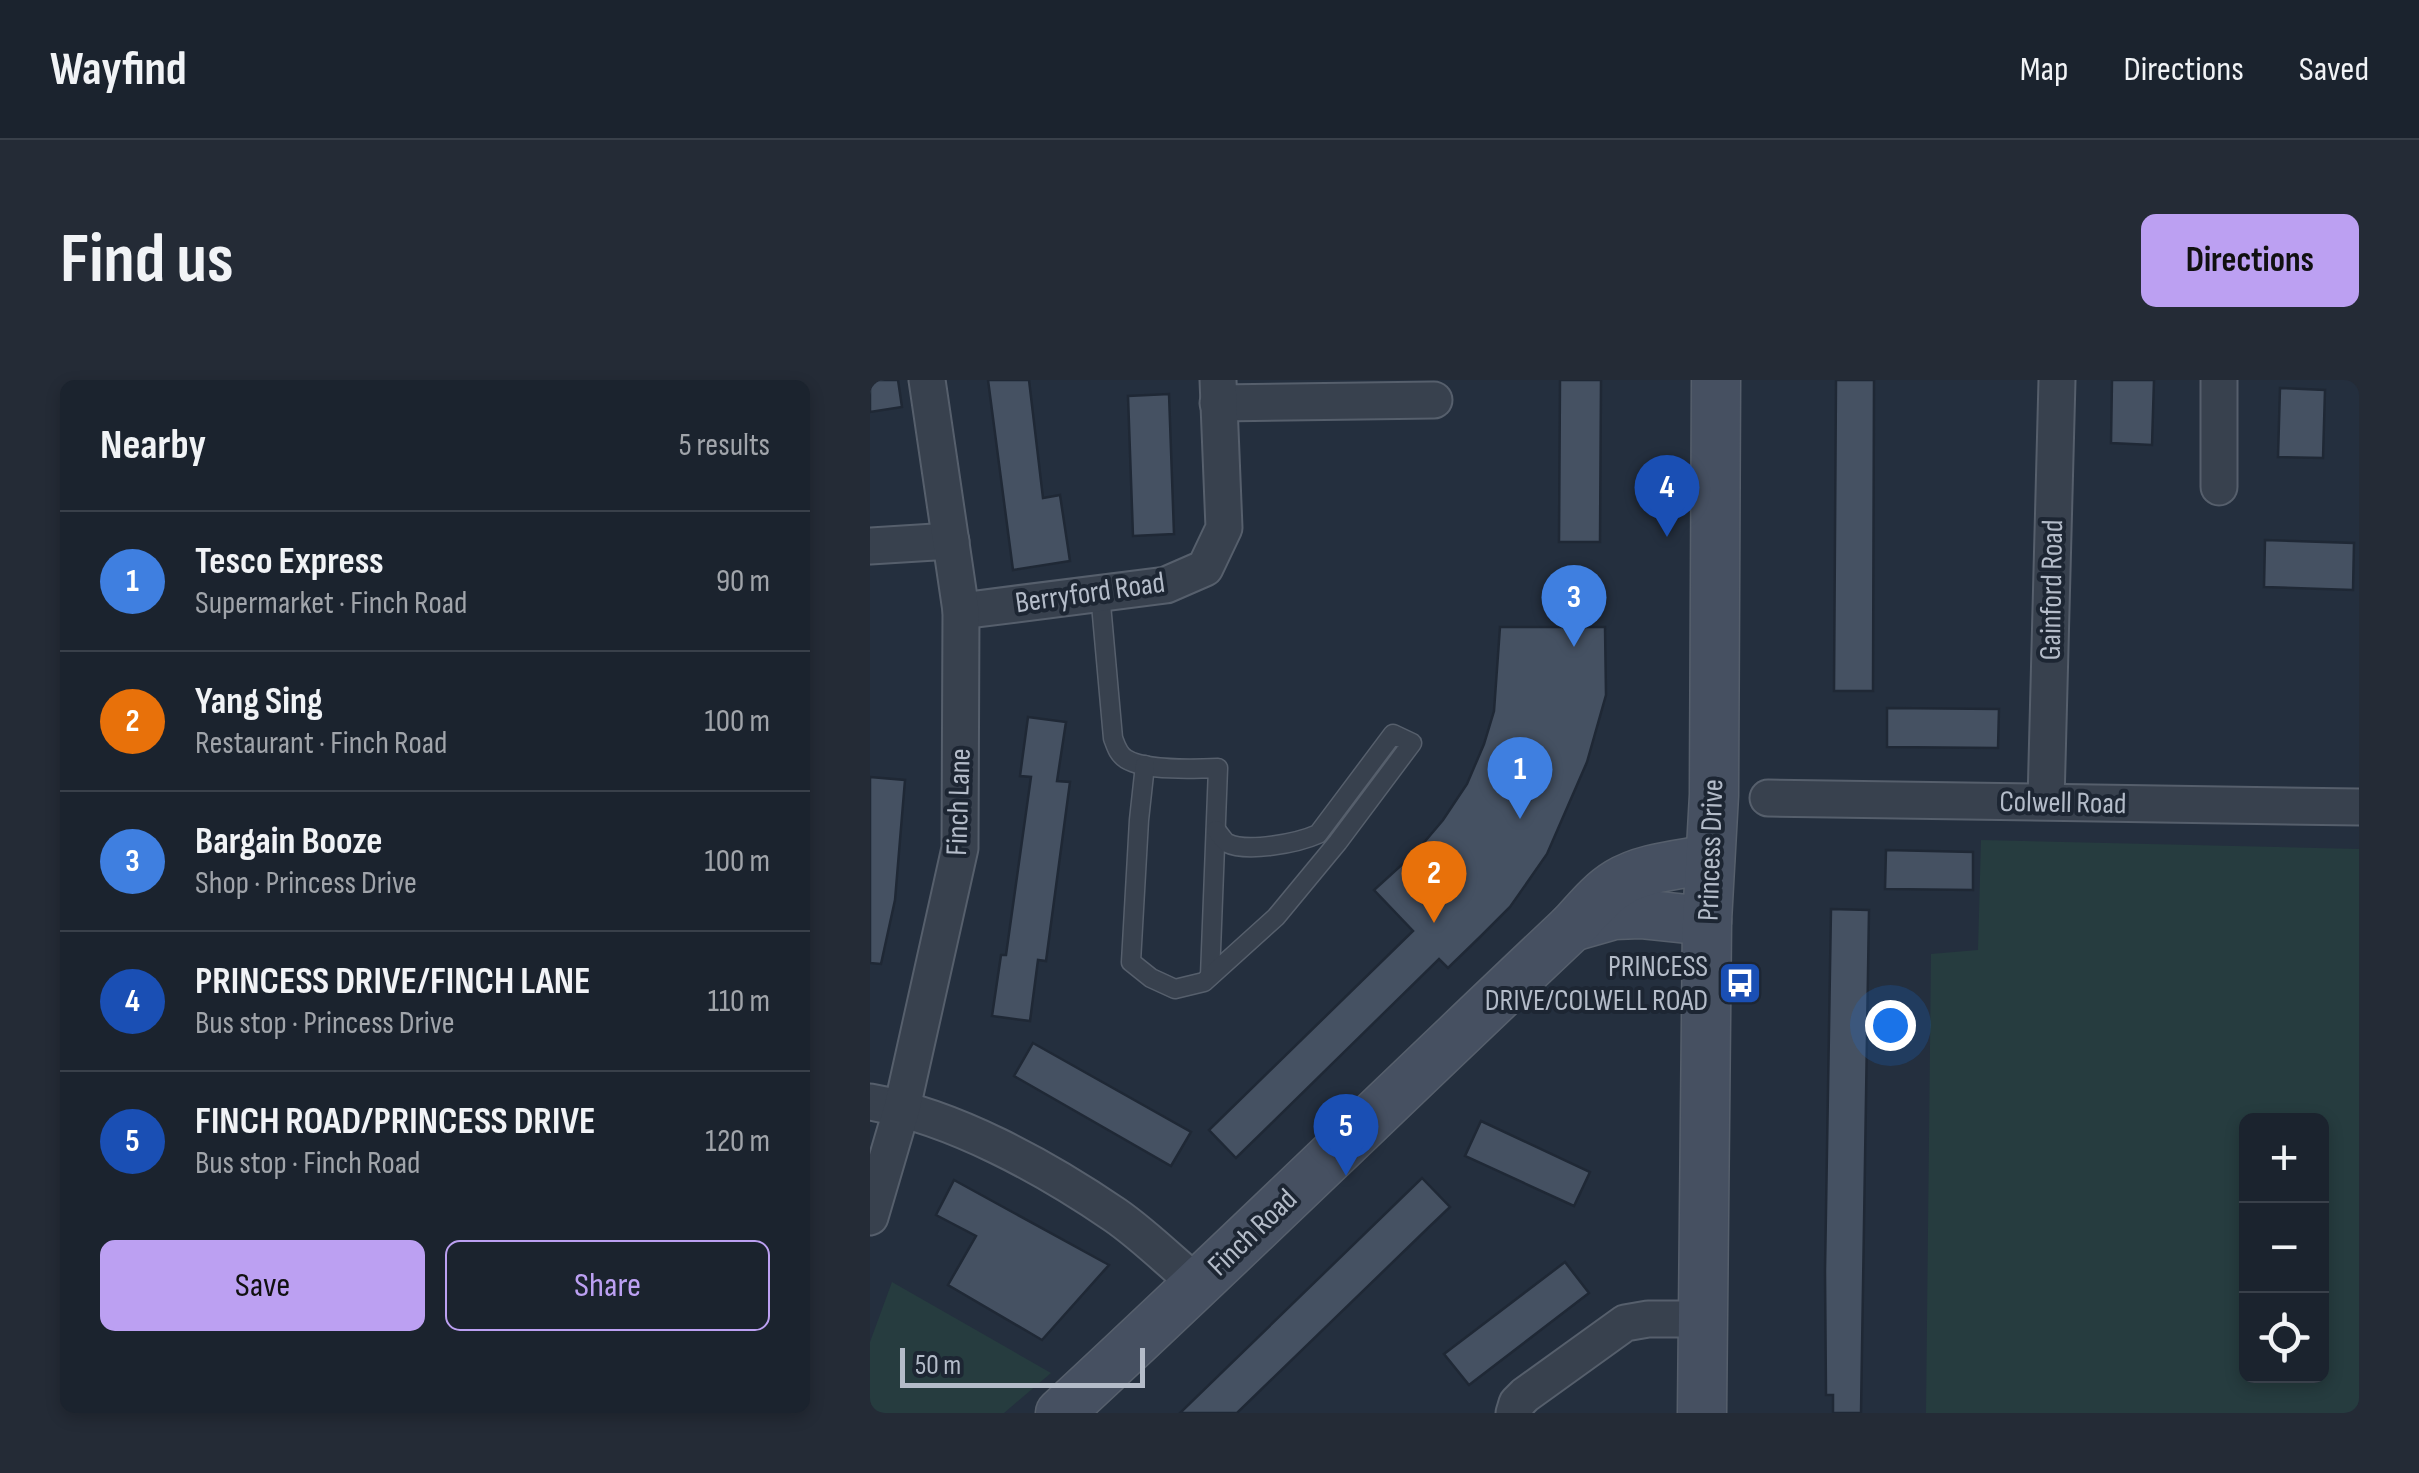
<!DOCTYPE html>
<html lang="en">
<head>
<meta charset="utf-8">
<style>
  body { margin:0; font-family:"Sofia Sans Condensed",sans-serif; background:#242b36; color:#f1f3f6 }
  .controls { position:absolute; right:30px; bottom:30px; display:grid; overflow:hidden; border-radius:15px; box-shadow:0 5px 15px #0003 }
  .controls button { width:90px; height:90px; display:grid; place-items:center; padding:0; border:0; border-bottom:2px solid #39404a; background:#1b232e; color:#f1f3f6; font:50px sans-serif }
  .scale { position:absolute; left:30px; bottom:25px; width:245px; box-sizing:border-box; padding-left:10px; border:5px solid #b4bcc9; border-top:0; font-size:28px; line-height:35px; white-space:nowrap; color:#b4bcc9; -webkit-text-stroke:8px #1d2633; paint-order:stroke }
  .you { position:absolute; left:1020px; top:645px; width:35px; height:35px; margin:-25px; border:8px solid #fff; border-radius:50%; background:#1a73e8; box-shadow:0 0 0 15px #1a73e833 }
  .badge { display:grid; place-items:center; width:65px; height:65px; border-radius:50%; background:#bca0f2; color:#fff; font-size:32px; font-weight:700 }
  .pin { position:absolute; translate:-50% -82px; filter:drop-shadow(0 2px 5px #0008) }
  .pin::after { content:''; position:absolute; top:52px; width:35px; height:30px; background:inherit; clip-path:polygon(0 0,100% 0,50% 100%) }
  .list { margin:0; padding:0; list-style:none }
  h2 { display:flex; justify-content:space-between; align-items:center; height:130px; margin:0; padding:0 40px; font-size:42px }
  h2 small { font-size:32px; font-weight:400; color:#a0a4aa }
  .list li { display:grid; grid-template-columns:65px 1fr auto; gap:30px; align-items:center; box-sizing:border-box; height:140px; padding:0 40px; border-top:2px solid #39404a }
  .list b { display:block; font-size:38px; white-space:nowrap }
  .list p { margin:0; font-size:32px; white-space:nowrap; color:#a0a4aa }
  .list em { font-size:32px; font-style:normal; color:#a0a4aa }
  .actions { display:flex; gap:20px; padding:30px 40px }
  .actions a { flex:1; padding:22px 0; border:2px solid #bca0f2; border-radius:15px; text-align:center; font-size:35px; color:#bca0f2 }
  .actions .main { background:#bca0f2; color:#111 }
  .icon { flex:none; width:55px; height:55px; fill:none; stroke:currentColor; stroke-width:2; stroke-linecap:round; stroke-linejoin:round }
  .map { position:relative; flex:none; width:1489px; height:1033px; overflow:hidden; border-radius:15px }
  header { display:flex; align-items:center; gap:60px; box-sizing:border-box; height:140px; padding:0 50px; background:#1b232e; border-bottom:2px solid #39404a }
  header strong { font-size:48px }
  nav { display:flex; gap:55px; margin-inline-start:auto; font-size:35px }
  .intro { display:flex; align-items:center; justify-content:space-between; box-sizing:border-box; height:240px; padding:0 60px }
  h1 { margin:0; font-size:70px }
  .button { padding:25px 45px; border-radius:15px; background:#bca0f2; color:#111; font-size:35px; font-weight:700 }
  main { display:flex; gap:60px; padding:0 60px }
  aside { flex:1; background:#1b232e; border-radius:15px; box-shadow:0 5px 15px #0003 }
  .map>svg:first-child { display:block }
  .green { fill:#263c3f; fill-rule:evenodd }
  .building { fill:#455162; stroke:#1f2835; stroke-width:2.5 }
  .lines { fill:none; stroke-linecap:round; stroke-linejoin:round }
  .lane-casing { stroke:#565f6c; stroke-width:21 }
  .street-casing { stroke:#565f6c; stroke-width:39 }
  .secondary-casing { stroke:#565f6c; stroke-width:51 }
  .lane { stroke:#38414e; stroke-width:18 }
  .street { stroke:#38414e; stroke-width:35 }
  .secondary { stroke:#465061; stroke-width:48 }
  .labels { text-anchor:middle; stroke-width:8; stroke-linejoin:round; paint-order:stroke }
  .street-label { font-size:30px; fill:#b4bcc9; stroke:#1d2633 }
  .poi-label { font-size:30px; fill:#b4bcc9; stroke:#1d2633; text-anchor:end }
</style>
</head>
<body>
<header>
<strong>Wayfind</strong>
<nav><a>Map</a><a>Directions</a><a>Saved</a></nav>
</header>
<div class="intro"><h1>Find us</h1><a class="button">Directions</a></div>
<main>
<aside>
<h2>Nearby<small>5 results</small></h2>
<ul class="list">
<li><span class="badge" style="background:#3f7fe0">1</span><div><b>Tesco Express</b><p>Supermarket · Finch Road</p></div><em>90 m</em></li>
<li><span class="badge" style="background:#e8710a">2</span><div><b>Yang Sing</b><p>Restaurant · Finch Road</p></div><em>100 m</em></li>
<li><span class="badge" style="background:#3f7fe0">3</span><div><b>Bargain Booze</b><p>Shop · Princess Drive</p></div><em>100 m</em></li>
<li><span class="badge" style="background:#1a4fb4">4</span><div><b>PRINCESS DRIVE/FINCH LANE</b><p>Bus stop · Princess Drive</p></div><em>110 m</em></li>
<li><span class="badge" style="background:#1a4fb4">5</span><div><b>FINCH ROAD/PRINCESS DRIVE</b><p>Bus stop · Finch Road</p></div><em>120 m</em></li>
</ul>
<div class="actions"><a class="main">Save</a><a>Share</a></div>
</aside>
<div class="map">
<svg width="1489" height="1033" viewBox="0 0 1489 1033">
  <rect width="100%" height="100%" fill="#242f3e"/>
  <g class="green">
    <path d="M 1111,460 L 1489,469 L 1489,1033 L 1056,1033 L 1061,574 L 1108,570 ZM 1376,741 L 1452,741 L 1452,996 L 1376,996 Z"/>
    <polygon points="22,902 181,993 134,1033 0,1033 0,962"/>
  </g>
  <g class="building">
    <polygon points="0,0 28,0 32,27 0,32"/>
    <polygon points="118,0 159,0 173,118 190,115 200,181 143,190"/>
    <polygon points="690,0 731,0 730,162 689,162"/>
    <polygon points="966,0 1004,0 1003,311 964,311"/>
    <polygon points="1242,0 1284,0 1282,65 1241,63"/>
    <polygon points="1410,8 1455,10 1453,78 1408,77"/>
    <polygon points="299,14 304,154 263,156 258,16"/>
    <polygon points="1395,160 1484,163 1483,210 1394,207"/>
    <polygon points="630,247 735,247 736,315 717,382 677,474 640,527 612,555 578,588 569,579 366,778 339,750 543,551 504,510 546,472 573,440 597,404 614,364 624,331"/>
    <polygon points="1017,328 1129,329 1128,368 1017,367"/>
    <polygon points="158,337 196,342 187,401 200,402 176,581 168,580 160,641 122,636 131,575 136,575 161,397 150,396"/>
    <polygon points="0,397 35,400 25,520 11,584 0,583"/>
    <polygon points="1016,470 1103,472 1103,510 1015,509"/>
    <polygon points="961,529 999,530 991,1033 963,1033 963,1015 956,1015 955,891"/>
    <polygon points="163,663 321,752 301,786 144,696"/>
    <polygon points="611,741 720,792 704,826 595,776"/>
    <polygon points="552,798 580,827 558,848 367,1033 310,1033"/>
    <polygon points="84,800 239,885 172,960 78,905 106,856 66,835"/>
    <polygon points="695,882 719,913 599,1005 574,974"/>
  </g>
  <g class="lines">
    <g class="lane-casing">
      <g id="lane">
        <path d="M 230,213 L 243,358 C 246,366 248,374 256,379 C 276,391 324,389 348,388 L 340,596"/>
        <path d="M 275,385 L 269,440 L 261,582 L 281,598 L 305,609 L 334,602 L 406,537 L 468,462 L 542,363 L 523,354 L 448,454 C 428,463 377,473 357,463 C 353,460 349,453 346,450"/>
      </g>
    </g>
    <g class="street-casing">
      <g id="street">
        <polyline points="1349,0 1349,107"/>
        <polyline points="348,23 564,20"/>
        <polyline points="0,166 81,161"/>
        <polyline points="91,231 296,205 335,188 354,148 348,0"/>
        <polyline points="898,418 1489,427"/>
        <polyline points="1176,421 1187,0"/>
        <path d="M 0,722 C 84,737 175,787 245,835 C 274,855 301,882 328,905"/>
        <polyline points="0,837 32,728 90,468 91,231 57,0"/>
        <polyline points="644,1033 647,1023 655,1015 755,943 778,939 833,939"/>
      </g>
    </g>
    <g class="secondary-casing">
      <g id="secondary">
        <polyline points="702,547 744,535 770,534 837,541"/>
        <path d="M 190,1033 C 363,873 531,708 702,547 C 717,531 730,514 748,503 C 774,487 810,485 840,479"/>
        <polyline points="832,1033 837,541 844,415 846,0"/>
      </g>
    </g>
    <use href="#lane" class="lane"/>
    <use href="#street" class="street"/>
    <use href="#secondary" class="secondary"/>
  </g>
  <defs>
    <g id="bus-square" transform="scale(2.25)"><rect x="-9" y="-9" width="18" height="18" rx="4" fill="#1a4fb4" stroke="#1d2633"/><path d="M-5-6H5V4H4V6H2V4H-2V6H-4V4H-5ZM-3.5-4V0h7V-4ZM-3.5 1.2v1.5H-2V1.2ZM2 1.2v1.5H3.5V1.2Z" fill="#fff"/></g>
  </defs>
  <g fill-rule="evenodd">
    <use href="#bus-square" x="870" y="603"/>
  </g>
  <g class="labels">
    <g class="street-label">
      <text transform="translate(1181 210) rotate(-89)" y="10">Gainford Road</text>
      <text transform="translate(220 212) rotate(-8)" y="10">Berryford Road</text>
      <text transform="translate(88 422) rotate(-88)" y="10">Finch Lane</text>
      <text transform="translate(1193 422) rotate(1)" y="10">Colwell Road</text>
      <text transform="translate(840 470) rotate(-88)" y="10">Princess Drive</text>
      <text transform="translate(382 852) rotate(-44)" y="10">Finch Road</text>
    </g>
    <g class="poi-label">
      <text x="838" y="596">PRINCESS<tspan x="838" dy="34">DRIVE/COLWELL ROAD</tspan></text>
    </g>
  </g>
</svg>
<div class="controls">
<button>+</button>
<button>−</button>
<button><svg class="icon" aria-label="locate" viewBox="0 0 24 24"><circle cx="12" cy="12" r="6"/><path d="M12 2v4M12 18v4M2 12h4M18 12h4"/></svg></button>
</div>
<div class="scale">50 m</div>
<div class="you"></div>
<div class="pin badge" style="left:650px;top:439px;background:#3f7fe0">1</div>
<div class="pin badge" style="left:564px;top:543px;background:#e8710a">2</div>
<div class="pin badge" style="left:704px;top:267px;background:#3f7fe0">3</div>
<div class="pin badge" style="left:797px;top:157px;background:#1a4fb4">4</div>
<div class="pin badge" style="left:476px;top:796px;background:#1a4fb4">5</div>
</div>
</main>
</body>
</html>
